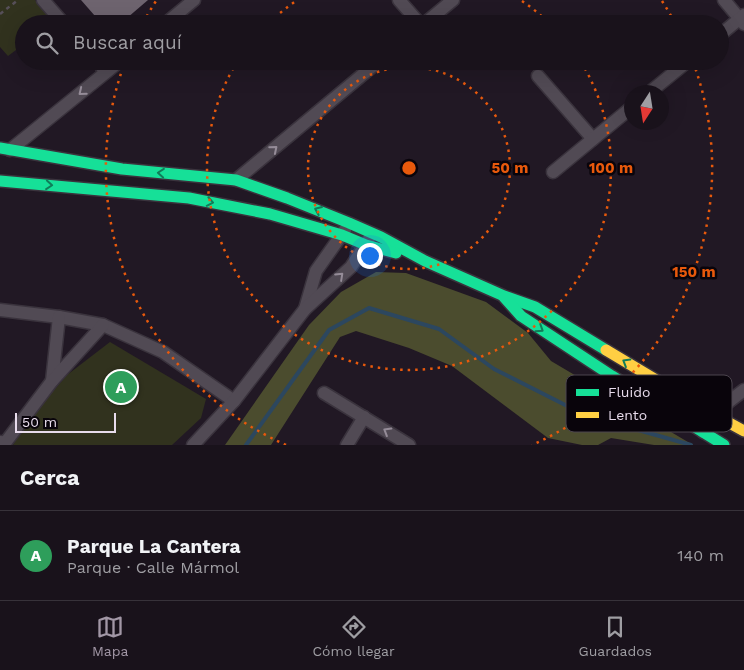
<!DOCTYPE html>
<html lang="es">
<head>
<meta charset="utf-8">
<style>
  body { margin:0; font-family:"Work Sans",sans-serif; background:#262028; color:#f1f3f6 }
  .compass { position:absolute; left:624px; top:85px; width:45px; height:45px; border-radius:50%; background:#19121b; box-shadow:0 5px 20px #0002; rotate:192deg }
  .scale { position:absolute; left:15px; bottom:12px; width:101px; box-sizing:border-box; padding-left:5px; border:2px solid #e8dcec; border-top:0; font-size:14px; line-height:18px; white-space:nowrap; color:#e8dcec; -webkit-text-stroke:4px #09040b; paint-order:stroke }
  .you { position:absolute; left:369px; top:255px; width:18px; height:18px; margin:-12px; border:4px solid #fff; border-radius:50%; background:#1a73e8; box-shadow:0 0 0 8px #1a73e833 }
  .badge { display:grid; place-items:center; width:32px; height:32px; border-radius:50%; background:#a297a6; color:#fff; font-size:16px; font-weight:700 }
  .pin { position:absolute; translate:-50% -50%; border:2px solid #fff; box-shadow:0 1px 5px #0006 }
  .list { margin:0; padding:0; list-style:none }
  h2 { display:flex; justify-content:space-between; align-items:center; height:65px; margin:0; padding:0 20px; font-size:21px }
  h2 small { font-size:16px; font-weight:400; color:#9f9ea3 }
  .list li { display:grid; grid-template-columns:32px 1fr auto; gap:15px; align-items:center; box-sizing:border-box; height:90px; padding:0 20px; border-top:1px solid #37323a }
  .list b { display:block; font-size:19px; white-space:nowrap }
  .list p { margin:0; font-size:16px; white-space:nowrap; color:#9f9ea3 }
  .list em { font-size:16px; font-style:normal; color:#9f9ea3 }
  .icon { flex:none; width:28px; height:28px; fill:none; stroke:currentColor; stroke-width:2; stroke-linecap:round; stroke-linejoin:round }
  .map { position:relative; flex:none; width:744px; height:445px; overflow:hidden }
  .search { position:absolute; background:#19121b; box-shadow:0 5px 20px #0002; left:15px; right:15px; top:15px; height:55px; display:flex; align-items:center; gap:12px; box-sizing:border-box; padding:0 18px; border-radius:28px; color:#9f9ea3; font-size:19px }
  .sheet { height:155px; background:#19121b }
  nav { display:flex; justify-content:space-around; align-items:center; box-sizing:border-box; height:70px; border-top:1px solid #37323a; background:#19121b; font-size:14px; color:#9f9ea3 }
  nav a { display:grid; justify-items:center; gap:2px }
  nav .on { color:#a297a6 }
  .map>svg:first-child { display:block }
  .green { fill:#31321e }
  .forest { fill:#4b4c2e }
  .lines { fill:none; stroke-linecap:round; stroke-linejoin:round }
  .stream { stroke:#2c475f; stroke-width:4 }
  .building { fill:#6e646f }
  .street-casing { stroke:#3a333d; stroke-width:15 }
  .fast-casing { stroke:#3a333d; stroke-width:14 }
  .slow-casing { stroke:#3a333d; stroke-width:14 }
  .path { stroke:#564f58; stroke-width:2.5; stroke-dasharray:4 4; stroke-linecap:butt }
  .street { stroke:#514a54; stroke-width:12 }
  .fast { stroke:#16e098; stroke-width:11 }
  .slow { stroke:#ffcf43; stroke-width:11 }
  .oneway { stroke:#958c98 }
  .oneway2 { stroke:#107d59 }
  .ring { fill:none; stroke:#e8590c; stroke-width:2.5; stroke-dasharray:2.5 5 }
  .key { fill:#09040b; stroke:#4c454e; stroke-width:1 }
  .key-label { font-size:14px; fill:#e8dcec }
  .centre { fill:#e8590c; stroke:#09040b; stroke-width:2.5 }
  .ring-label { font-size:15px; text-anchor:middle; font-weight:bold; fill:#e8590c; stroke:#09040b; stroke-width:5; stroke-linejoin:round; paint-order:stroke }
</style>
</head>
<body>
<div class="map">
<svg width="744" height="445" viewBox="0 0 744 445">
  <rect width="100%" height="100%" fill="#211824"/>
  <g class="green">
    <polygon points="0,0 35,0 52,21 49,24 24,24 24,44 8,56 0,47"/>
    <polygon points="110,342 206,399 201,418 172,445 13,445 28,420 67,375"/>
  </g>
  <polygon class="forest" points="376,272 406,273 486,302 528,333 551,361 693,445 654,445 611,438 598,445 582,445 548,438 452,366 409,348 356,331 340,337 271,445 225,445 309,325 341,292"/>
  <g class="lines">
    <polyline class="stream" points="246,445 329,330 369,308 439,329 494,369 585,415 691,445"/>
  </g>
  <polygon class="building" points="81,0 148,0 120,24 102,24"/>
  <g class="lines">
    <g class="street-casing">
      <g id="street">
        <polyline points="43,0 64,24"/>
        <polyline points="399,0 420,24"/>
        <polyline points="724,0 744,24"/>
        <polyline points="165,24 194,0"/>
        <polyline points="424,24 453,0"/>
        <polyline points="720,35 744,15"/>
        <polyline points="97,61 106,72"/>
        <polyline points="538,76 593,139"/>
        <polyline points="650,92 688,61"/>
        <polyline points="10,150 120,61"/>
        <polyline points="553,172 632,107"/>
        <polyline points="236,180 379,61"/>
        <polyline points="305,309 316,271 345,230"/>
        <polyline points="0,310 59,317 103,325 163,352 234,401"/>
        <polyline points="52,381 59,317"/>
        <polyline points="324,393 409,445"/>
        <polyline points="703,432 713,414 744,390"/>
        <polyline points="0,442 5,443 52,381 103,325"/>
        <polyline points="193,445 234,401 305,309 351,267 369,239"/>
        <polyline points="347,445 364,417"/>
      </g>
    </g>
    <g class="fast-casing">
      <g id="fast">
        <polyline points="0,148 122,169 236,180 287,198 349,223 381,237 425,261 504,296 535,307 606,350"/>
        <polyline points="0,181 189,198 270,214 342,235 366,245 396,253"/>
        <polyline points="504,297 521,316 612,376 724,445"/>
      </g>
    </g>
    <g class="slow-casing">
      <polyline id="slow" points="606,350 713,414 744,431"/>
    </g>
    <polyline class="path" points="0,14 18,0"/>
    <use href="#street" class="street"/>
    <use href="#fast" class="fast"/>
    <use href="#slow" class="slow"/>
  </g>
  <defs><path id="oneway-chevron" d="M-2-3.5L2.5 0L-2 3.5" fill="none" stroke-width="1.6" stroke-linecap="round" stroke-linejoin="round" transform="scale(1.25)"/></defs>
  <g class="oneway">
    <use href="#oneway-chevron" transform="translate(82 92) rotate(141)"/>
    <use href="#oneway-chevron" transform="translate(274 149) rotate(-40)"/>
    <use href="#oneway-chevron" transform="translate(340 276) rotate(-43)"/>
    <use href="#oneway-chevron" transform="translate(387 431) rotate(-149)"/>
  </g>
  <g class="oneway2">
    <use href="#oneway-chevron" transform="translate(161 173) rotate(-175)"/>
    <use href="#oneway-chevron" transform="translate(49 185) rotate(5)"/>
    <use href="#oneway-chevron" transform="translate(210 202) rotate(11)"/>
    <use href="#oneway-chevron" transform="translate(318 210) rotate(-157)"/>
    <use href="#oneway-chevron" transform="translate(540 329) rotate(33)"/>
    <use href="#oneway-chevron" transform="translate(626 362) rotate(-149)"/>
  </g>
  <g class="ring">
    <circle cx="409" cy="168" r="101"/>
    <path d="M269 23A202 202 0 0 1 296 1M522 1A202 202 0 0 1 549 23M581 62A202 202 0 1 1 237 62"/>
    <path d="M286 445A303 303 0 0 1 125 62M143 23A303 303 0 0 1 156 1M662 1A303 303 0 0 1 675 23M693 62A303 303 0 0 1 532 445"/>
  </g>
  <rect x="566" y="375" width="166" height="57" rx="8" class="key"/>
  <rect x="576" y="389" width="23" height="7" fill="#16e098"/>
  <rect x="576" y="412" width="23" height="6" fill="#ffcf43"/>
  <g class="key-label">
    <text x="608" y="397">Fluido</text>
    <text x="608" y="420">Lento</text>
  </g>
  <circle cx="409" cy="168" r="8" class="centre"/>
  <g class="ring-label">
    <text x="510" y="173">50 m</text>
    <text x="611" y="173">100 m</text>
    <text x="694" y="277">150 m</text>
  </g>
</svg>
<svg class="compass" viewBox="-18 -18 36 36"><path d="M0-13l5 13h-10z" fill="#e53935"/><path d="M0 13l5-13h-10z" fill="#9f9ea3"/></svg>
<div class="scale">50 m</div>
<div class="you"></div>
<div class="pin badge" style="left:121px;top:387px;background:#2e9e5b">A</div>
<div class="search"><svg class="icon" aria-label="search" viewBox="0 0 24 24"><circle cx="10" cy="10" r="6"/><path d="M15 15l6 6"/></svg>Buscar aquí</div>
</div>
<section class="sheet">
<h2>Cerca<small></small></h2>
<ul class="list">
<li><span class="badge" style="background:#2e9e5b">A</span><div><b>Parque La Cantera</b><p>Parque · Calle Mármol</p></div><em>140 m</em></li>
</ul>
</section>
<nav>
<a class="on"><svg class="icon" aria-label="map" viewBox="0 0 24 24"><path d="M3 6l6-2 6 2 6-2v14l-6 2-6-2-6 2zM9 4v14M15 6v14"/></svg>Mapa</a>
<a><svg class="icon" aria-label="directions" viewBox="0 0 24 24"><path d="M12 3l9 9-9 9-9-9zM9 14v-3h6M13 9l2 2-2 2"/></svg>Cómo llegar</a>
<a><svg class="icon" aria-label="saved" viewBox="0 0 24 24"><path d="M7 4h10v16l-5-4-5 4z"/></svg>Guardados</a>
</nav>
</body>
</html>
